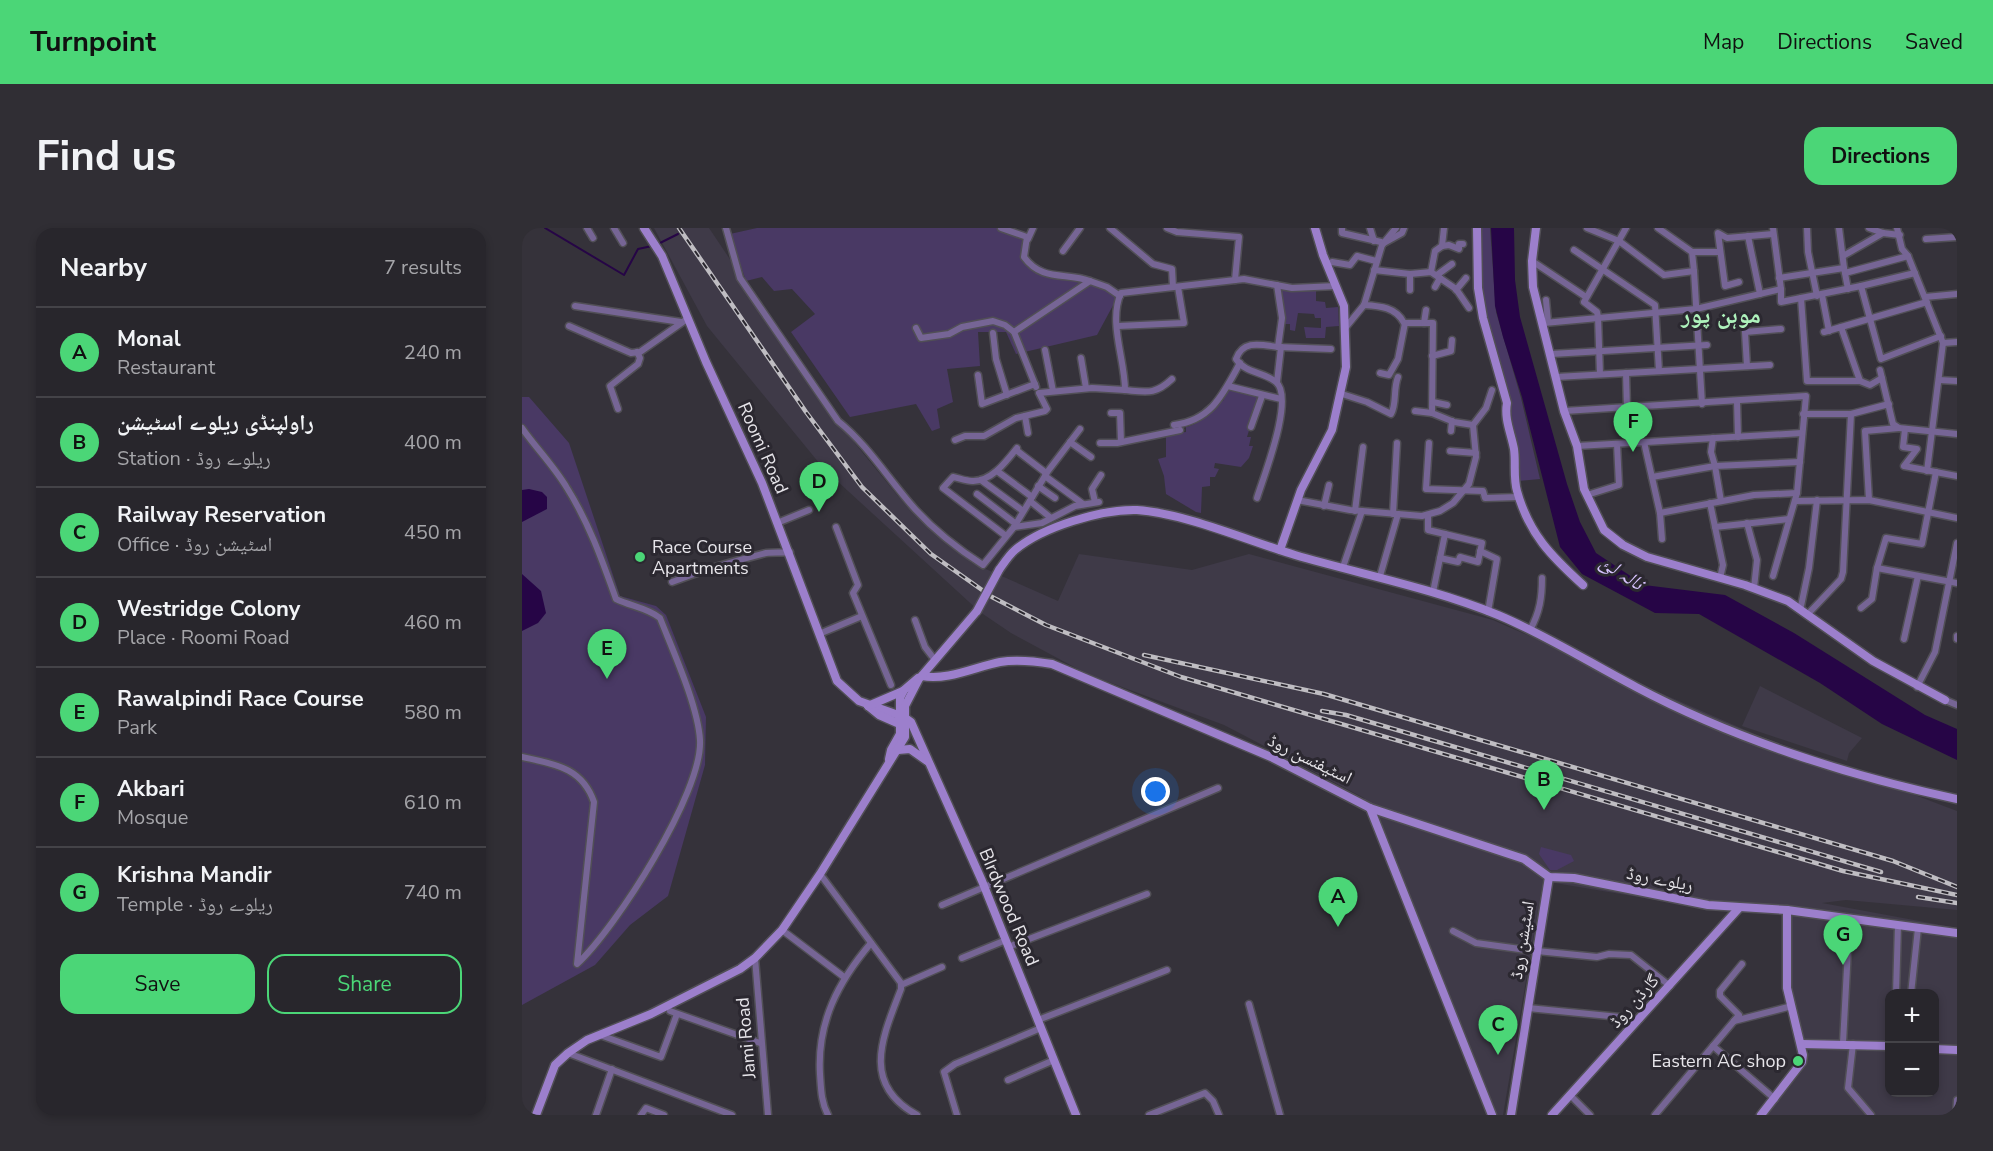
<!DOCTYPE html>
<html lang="en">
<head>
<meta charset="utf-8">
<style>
  body { margin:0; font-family:"Nunito Sans","Noto Naskh Arabic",sans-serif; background:#302e34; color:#f1f3f6 }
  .controls { position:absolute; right:18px; bottom:18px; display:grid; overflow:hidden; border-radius:12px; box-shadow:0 3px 9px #0003 }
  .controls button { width:54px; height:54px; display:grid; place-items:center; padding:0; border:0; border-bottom:2px solid #444348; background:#28262c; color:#f1f3f6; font:30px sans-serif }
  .you { position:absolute; left:634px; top:564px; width:21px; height:21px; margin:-15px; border:4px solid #fff; border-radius:50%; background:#1a73e8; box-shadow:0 0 0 9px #1a73e833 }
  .badge { display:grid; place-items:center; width:39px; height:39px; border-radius:50%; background:#4bd677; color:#111; font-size:20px; font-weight:700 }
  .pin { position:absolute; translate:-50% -50px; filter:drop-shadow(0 2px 3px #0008) }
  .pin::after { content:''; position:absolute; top:32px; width:21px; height:18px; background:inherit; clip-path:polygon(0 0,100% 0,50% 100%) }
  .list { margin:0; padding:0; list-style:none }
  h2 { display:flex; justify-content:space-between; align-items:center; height:78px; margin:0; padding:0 24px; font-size:26px }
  h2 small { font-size:20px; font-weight:400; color:#a5a5a9 }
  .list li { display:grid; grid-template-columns:39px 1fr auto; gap:18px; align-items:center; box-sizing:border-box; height:90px; padding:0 24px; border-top:2px solid #444348 }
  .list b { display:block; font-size:22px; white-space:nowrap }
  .list p { margin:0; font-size:20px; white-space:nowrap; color:#a5a5a9 }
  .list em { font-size:20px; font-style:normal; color:#a5a5a9 }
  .actions { display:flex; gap:12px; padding:18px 24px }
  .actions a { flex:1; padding:14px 0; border:2px solid #4bd677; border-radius:18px; text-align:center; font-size:21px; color:#4bd677 }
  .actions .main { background:#4bd677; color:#111 }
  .map { position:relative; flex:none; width:1435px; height:887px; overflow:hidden; border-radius:18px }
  header { display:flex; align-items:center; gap:36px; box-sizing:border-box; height:84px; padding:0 30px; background:#4bd677; color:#111 }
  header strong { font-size:28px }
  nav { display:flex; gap:33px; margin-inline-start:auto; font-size:21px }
  .intro { display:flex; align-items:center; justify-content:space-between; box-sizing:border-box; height:144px; padding:0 36px }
  h1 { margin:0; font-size:42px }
  .button { padding:15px 27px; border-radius:18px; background:#4bd677; color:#111; font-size:21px; font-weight:700 }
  main { display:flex; gap:36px; padding:0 36px }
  aside { flex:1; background:#28262c; border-radius:18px; box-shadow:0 3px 9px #0003 }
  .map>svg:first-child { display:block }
  .built { fill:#3f3a48; fill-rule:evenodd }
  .green { fill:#493964 }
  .water { fill:#260546 }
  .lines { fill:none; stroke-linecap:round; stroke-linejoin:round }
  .stream { stroke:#260546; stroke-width:2 }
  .street-casing { stroke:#514f56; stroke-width:9 }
  .secondary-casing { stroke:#514f56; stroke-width:11 }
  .street { stroke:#766595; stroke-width:6 }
  .secondary { stroke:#9c7fcc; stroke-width:8 }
  .rail-casing { stroke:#bfbdc2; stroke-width:4.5 }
  .rail { stroke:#2b2830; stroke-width:2; stroke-dasharray:7; stroke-linecap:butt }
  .secondary-bridge-casing { stroke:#514f56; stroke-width:11; stroke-linecap:butt }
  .secondary-bridge { stroke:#9c7fcc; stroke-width:8 }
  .poi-dot { fill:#4bd677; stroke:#2b2830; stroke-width:2 }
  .labels { text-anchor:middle; stroke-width:6; stroke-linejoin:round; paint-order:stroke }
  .street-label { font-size:18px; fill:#e7e5ea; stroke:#2b2830 }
  .poi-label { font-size:18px; fill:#e7e5ea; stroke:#2b2830; text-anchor:start }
  .water-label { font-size:20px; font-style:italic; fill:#d7c3fe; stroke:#2b2830 }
  .district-label { font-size:24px; font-weight:bold; fill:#aef2bc; stroke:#2b2830 }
</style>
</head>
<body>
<header>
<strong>Turnpoint</strong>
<nav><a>Map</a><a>Directions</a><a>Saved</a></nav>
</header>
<div class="intro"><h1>Find us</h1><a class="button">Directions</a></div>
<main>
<aside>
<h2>Nearby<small>7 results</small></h2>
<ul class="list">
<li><span class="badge">A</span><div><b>Monal</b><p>Restaurant</p></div><em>240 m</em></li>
<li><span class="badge">B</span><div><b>راولپنڈی ریلوے اسٹیشن</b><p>Station · ریلوے روڈ</p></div><em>400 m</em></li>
<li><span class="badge">C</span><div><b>Railway Reservation</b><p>Office · اسٹیشن روڈ</p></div><em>450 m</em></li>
<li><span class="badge">D</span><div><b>Westridge Colony</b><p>Place · Roomi Road</p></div><em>460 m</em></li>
<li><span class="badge">E</span><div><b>Rawalpindi Race Course</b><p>Park</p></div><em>580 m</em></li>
<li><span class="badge">F</span><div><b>Akbari</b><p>Mosque</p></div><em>610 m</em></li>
<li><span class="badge">G</span><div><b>Krishna Mandir</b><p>Temple · ریلوے روڈ</p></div><em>740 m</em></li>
</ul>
<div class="actions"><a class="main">Save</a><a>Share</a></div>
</aside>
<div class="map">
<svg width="1435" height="887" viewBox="0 0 1435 887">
  <rect width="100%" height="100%" fill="#35323a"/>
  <g class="built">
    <path d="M 132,0 L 187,0 L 323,203 L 376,268 L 450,335 L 536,373 L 557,326 L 670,342 L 727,326 L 971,392 L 1235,507 L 1435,583 L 1435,682 L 1324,672 L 1300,675 L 1435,700 L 1435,887 L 1232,887 L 1287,824 L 1262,773 L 1270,677 L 1200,683 L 1021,653 L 981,887 L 974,887 L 867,641 L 842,570 L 702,497 L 565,446 L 489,405 L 458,384 L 302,241 L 185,98 ZM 1368,766 L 1412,766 L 1412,864 L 1368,864 Z"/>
    <polygon points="1238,458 1340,510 1327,525 1325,533 1220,498"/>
  </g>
  <g class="green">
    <polygon points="235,0 493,0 492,8 504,14 504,30 535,47 560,46 595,70 575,107 494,126 484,104 456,104 458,138 425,141 431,174 415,181 418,200 410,203 394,176 328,189 269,104 293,86 270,61 252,63 240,49 224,53 208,6"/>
    <polygon points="958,0 968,0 974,84 999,170 1018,251 997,253 996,223 992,203 958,62"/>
    <polygon points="758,62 794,63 794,73 803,74 804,80 816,79 817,98 804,99 803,110 784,110 782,99 799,100 799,90 793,90 792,86 776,85 773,103 768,102 768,96 759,96"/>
    <path d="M 707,160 L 737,170 L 725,209 L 729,209 L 727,218 L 731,218 L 727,230 L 719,239 L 693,235 L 692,240 L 697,241 L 693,249 L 688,249 L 688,258 L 680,259 L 679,285 L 674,284 L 644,266 L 642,248 L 636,231 L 644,229 L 644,206 L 664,204 L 664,199 C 679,195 685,189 692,175 L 701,173 Z"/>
    <polygon points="0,169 7,169 47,215 98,368 134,378 144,387 184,489 183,537 146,668 108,697 73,737 0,777"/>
    <polygon points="1019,619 1049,627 1052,633 1035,642 1028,642 1017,626"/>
  </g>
  <g class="water">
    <polygon points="969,0 992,0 993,52 998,89 1045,256 1058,294 1074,325 1122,357 1203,367 1272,405 1403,487 1435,501 1435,532 1360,496 1298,455 1177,386 1133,385 1060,346 1038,319 1000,169 981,109 973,78"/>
    <polygon points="7,261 20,264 25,269 25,281 0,294 0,262"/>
    <polygon points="0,346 19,363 24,385 16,395 0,403"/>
  </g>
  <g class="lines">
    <g class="stream">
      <polyline points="23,0 102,47 116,21 130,18"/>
      <polyline points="136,16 156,6"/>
    </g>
    <g class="street-casing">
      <g id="street">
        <polyline points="65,0 71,10"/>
        <polyline points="92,0 101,15"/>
        <path d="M 204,0 L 218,50 L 316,193 C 346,217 367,252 393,281 C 413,303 436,321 461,337 L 492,299 L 526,243 L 558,201"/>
        <path d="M 479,0 L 505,9 L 502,29 C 520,54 544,44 568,53"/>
        <polyline points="588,0 631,36 650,41 651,59"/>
        <polyline points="645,0 655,4 717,9 713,52"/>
        <polyline points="820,0 820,5 859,14 860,17"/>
        <polyline points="848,0 852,13"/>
        <polyline points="1065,0 1097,13 1142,47 1172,43 1170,24 1136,0"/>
        <polyline points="1251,0 1259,61"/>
        <polyline points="1285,0 1286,24 1295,68"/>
        <polyline points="1317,0 1322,40"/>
        <polyline points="1347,0 1361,5 1378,7"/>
        <polyline points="1375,0 1380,21 1386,28 1421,115 1405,243"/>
        <polyline points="1226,8 1238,66"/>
        <polyline points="506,11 511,0"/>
        <polyline points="1404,11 1435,9"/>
        <polyline points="862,15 880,5 882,0"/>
        <polyline points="920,18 927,17 937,21 937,16 941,16"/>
        <polyline points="1052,22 1133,77 1137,143"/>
        <polyline points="541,23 558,0"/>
        <polyline points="1170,24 1198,24"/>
        <polyline points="1321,28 1361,5"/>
        <polyline points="1010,33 1064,69"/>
        <polyline points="805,36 810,34 828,37 835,28 854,33"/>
        <polyline points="852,42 888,46 909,44 934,61 947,80"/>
        <polyline points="1172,43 1180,176"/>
        <polyline points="909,44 913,23 920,18 922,0"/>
        <polyline points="1323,45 1386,28"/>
        <polyline points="888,46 888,62"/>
        <polyline points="915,47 930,36"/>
        <polyline points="1257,50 1322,40 1326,61"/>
        <polyline points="1217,54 1203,58 1196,5 1205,10 1251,6"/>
        <polyline points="1339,58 1393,45"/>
        <polyline points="913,59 918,50"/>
        <polyline points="934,62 944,50"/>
        <polyline points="1300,67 1307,103"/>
        <polyline points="1403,69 1435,66"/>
        <polyline points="1279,70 1285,153 1338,153 1348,157 1360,150"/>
        <polyline points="1024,72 1026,94"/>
        <path d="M 842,77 C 858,78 874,79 882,95 L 911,95 L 910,185 L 932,194 L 951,197"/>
        <polyline points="53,78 159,94"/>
        <polyline points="902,95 904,82"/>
        <polyline points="1022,95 1174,81 1259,61 1259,74 1339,58 1359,131 1419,108"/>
        <polyline points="47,98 109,125 118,124 165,91"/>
        <polyline points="596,98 662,95 656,59"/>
        <polyline points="824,99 842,77 860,17 874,0"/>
        <polyline points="1319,99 1338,153"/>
        <polyline points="394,100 399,110 427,106 440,99 471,93 483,97 492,104 568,53 585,59 598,68"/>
        <polyline points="492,104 514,159"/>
        <polyline points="1302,104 1405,74"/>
        <polyline points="471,105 474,131 485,167"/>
        <polyline points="1421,115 1435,114"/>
        <polyline points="756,119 809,121"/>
        <polyline points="523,122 531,163"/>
        <polyline points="1029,126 1185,117"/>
        <polyline points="910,128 929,123 930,112"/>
        <polyline points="559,130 564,160"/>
        <polyline points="1225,138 1223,104 1259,101"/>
        <polyline points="1358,142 1371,196 1377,200 1435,206"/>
        <polyline points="858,145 867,147 876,131 883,95"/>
        <polyline points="1104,145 1105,180 1111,215"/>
        <polyline points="1078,146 1076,89 1075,84 1062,74 1104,0"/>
        <polyline points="456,147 460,176 513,156"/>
        <polyline points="1034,149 1248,137"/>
        <polyline points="1417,152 1435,153"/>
        <polyline points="755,154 759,119"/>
        <polyline points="706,158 759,171"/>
        <path d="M 603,162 C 625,164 633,167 650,151"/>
        <path d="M 820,166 L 845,174 L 869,186 C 875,176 871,161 876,149"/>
        <polyline points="911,174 925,177"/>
        <polyline points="1215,174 1216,209"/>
        <polyline points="96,181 88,158 116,136 118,130 115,124"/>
        <polyline points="893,183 910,185"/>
        <polyline points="1042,183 1284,168 1275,265 1251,348"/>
        <polyline points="589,185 598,185 599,214"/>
        <polyline points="1281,186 1329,186 1367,176"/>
        <polyline points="503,188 506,205"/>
        <path d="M 652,197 C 690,192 701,166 718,135"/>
        <polyline points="729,199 740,168"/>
        <path d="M 0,200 C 14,220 32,238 45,260 C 67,295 80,332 94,371 C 108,378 126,380 138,390 C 151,423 176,478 178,512 C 181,564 94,700 55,736 L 72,574 C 60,539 32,536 0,529"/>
        <polyline points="1383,201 1381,219 1395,221 1382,238 1435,248"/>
        <polyline points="929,203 930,193"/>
        <path d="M 433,212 L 443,208 L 462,208 L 494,190 L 523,183 L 525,181 L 517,165 L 570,160 L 603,162 C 603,131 586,94 599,65 L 722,51 L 770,60 L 814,58"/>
        <polyline points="548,214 569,229"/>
        <polyline points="1122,214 1138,285 1140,311"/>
        <polyline points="578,215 595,215 658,202"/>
        <polyline points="907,215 904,261 961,263 963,270 997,269"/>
        <polyline points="1055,218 1280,205"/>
        <polyline points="494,222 524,245"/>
        <polyline points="928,223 954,225"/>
        <polyline points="475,243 510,269"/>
        <polyline points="523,248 561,276"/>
        <polyline points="1130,249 1193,238 1189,224 1191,210"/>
        <polyline points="459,252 501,283"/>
        <polyline points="516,258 533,270"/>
        <polyline points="455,266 494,296"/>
        <polyline points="1065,267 1097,257 1095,216"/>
        <path d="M 735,270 C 741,250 773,170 754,154 C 741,143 724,146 714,131 C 721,111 740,117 756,119 L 760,90 L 755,57"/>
        <polyline points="775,272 828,282 900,288 918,283 931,275 947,256 954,229 951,197 964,180 970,162"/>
        <polyline points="1347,272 1343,203 1377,200"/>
        <polyline points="508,273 529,290"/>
        <polyline points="1199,273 1193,238 1278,234"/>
        <polyline points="1273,273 1347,272 1435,290"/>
        <polyline points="573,274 570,261 579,247"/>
        <polyline points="1188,275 1201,337 1198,350"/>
        <polyline points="802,278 807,257"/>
        <polyline points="833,283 841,219"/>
        <polyline points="1138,285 1232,267 1275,265"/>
        <polyline points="871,286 875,215"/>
        <polyline points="906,287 906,302 923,306 911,364"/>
        <polyline points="255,295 287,282"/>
        <polyline points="1225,295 1235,332 1232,360"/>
        <polyline points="314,299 336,357 331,365 369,457"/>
        <polyline points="492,299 520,295 553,278 577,274"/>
        <polyline points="1193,299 1267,291"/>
        <path d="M 484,308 L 421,260 L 431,249 C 437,250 443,253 450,253 C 469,254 484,234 495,220"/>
        <polyline points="958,323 975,331 966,384"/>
        <polyline points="918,330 936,334 938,329 956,334 960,315 923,306"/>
        <polyline points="821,339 840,283"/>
        <polyline points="1355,340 1435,355"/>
        <polyline points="858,348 876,286"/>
        <path d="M 150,354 C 181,342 212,333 244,325 C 251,324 260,325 268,324"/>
        <polyline points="1279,378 1287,340 1295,272"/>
        <polyline points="1339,380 1350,371 1355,340 1364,310 1400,316 1414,244"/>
        <polyline points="1286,386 1319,351 1321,344 1329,186"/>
        <polyline points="393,392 403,419 413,432"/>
        <path d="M 1008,402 C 1018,384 1020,369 1020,350"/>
        <polyline points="297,406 340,388"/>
        <polyline points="1435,408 1435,411"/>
        <polyline points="1382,411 1396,348"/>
        <polyline points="1395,459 1413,424 1435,315"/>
        <polyline points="1423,472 1435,477"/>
        <path d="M 298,646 L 379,755 L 379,761 C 361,808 338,856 395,887"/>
        <polyline points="420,677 696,560"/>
        <polyline points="260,702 322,749"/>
        <polyline points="931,703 954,715 1005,722 1075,729 1087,726 1109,727 1148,758"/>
        <polyline points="486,719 625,666"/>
        <polyline points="233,730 246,887"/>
        <polyline points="440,730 484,712"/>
        <polyline points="379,757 420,739"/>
        <polyline points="1374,766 1376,697"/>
        <polyline points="1389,766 1396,700"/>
        <polyline points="727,776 758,887"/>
        <polyline points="1006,780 1118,791"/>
        <polyline points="148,783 238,815"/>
        <polyline points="516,792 645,742"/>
        <polyline points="1212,793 1270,778"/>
        <polyline points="78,807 139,829 155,786"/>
        <polyline points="1321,815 1326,721"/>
        <polyline points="1331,816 1326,860 1349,887"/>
        <polyline points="1191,818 1253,871"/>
        <polyline points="46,825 210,887"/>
        <polyline points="486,852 532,832"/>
        <polyline points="1049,868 1068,887"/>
        <polyline points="74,887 90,841"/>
        <polyline points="119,887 124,880 142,887"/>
        <path d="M 306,887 C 299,874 299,860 298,846 C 295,794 316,754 349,715"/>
        <polyline points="435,887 422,844 433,836 519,800"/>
        <polyline points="627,887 683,865 691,873 697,887"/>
        <polyline points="1133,887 1217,787 1198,768 1198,763 1220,736"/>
        <polyline points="1434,887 1435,872"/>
      </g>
    </g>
    <g class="secondary-casing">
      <g id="secondary">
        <polyline points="122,0 140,28 184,134 240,255 315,453 337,473 382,489 389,494 460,653 554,887"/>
        <path d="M 955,0 L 956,60 L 961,90 L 985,175 C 982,191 989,205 992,221 C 994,234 991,249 995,263 C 1007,306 1029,328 1061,357"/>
        <polyline points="1014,0 1010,33 1011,59 1042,183 1055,218 1062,261 1082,302 1101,317 1125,329 1223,357 1266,373 1351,433 1423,472"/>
        <polyline points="758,322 779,262 810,202 824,139 822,78 801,27 793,0"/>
        <path d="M 477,342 C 482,335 487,327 493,322 C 520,299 580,281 615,282 C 662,285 727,313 773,327 C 842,347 910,360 976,387 C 1024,407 1068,435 1114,459 C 1212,511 1327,548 1435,571"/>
        <path d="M 400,448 C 425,453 453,439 478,434 C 495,431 512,433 530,436 L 749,529 L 848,580 L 970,887"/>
        <polyline points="346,478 357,487 382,498"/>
        <polyline points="346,478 381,463"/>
        <polyline points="376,522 388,521 405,533"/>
        <polyline points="367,531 369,522 378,506 378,470 382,462 396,450"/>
        <polyline points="848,580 1002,631 1027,649 1052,650 1186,677 1265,682 1435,705"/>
        <polyline points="1280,816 1368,818"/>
        <polyline points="1412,821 1435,822"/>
        <polyline points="14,887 33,837 46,825 65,812 129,786 218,741 233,730 260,702 298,646 383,509 383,478 397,451 455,383"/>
        <polyline points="989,887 1027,649"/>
        <polyline points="1030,887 1217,680"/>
        <polyline points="1239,887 1280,834 1281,827 1265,760 1265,682"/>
      </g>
    </g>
    <use href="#street" class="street"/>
    <use href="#secondary" class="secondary"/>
    <g class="rail-casing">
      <g id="rail">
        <polyline points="157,0 284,184 340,259 409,326 470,369 524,397 659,449 1321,643 1435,667"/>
        <polyline points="622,427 802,466 1371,633 1435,659"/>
        <polyline points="800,483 824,487 1359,644"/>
        <polyline points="1396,669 1435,675"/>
      </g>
    </g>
    <use href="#rail" class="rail"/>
    <g class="secondary-bridge-casing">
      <polyline id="secondary-bridge" points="455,383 477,342"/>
    </g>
    <use href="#secondary-bridge" class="secondary-bridge"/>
  </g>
  <g class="poi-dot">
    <circle cx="118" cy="329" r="6"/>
    <circle cx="1276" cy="833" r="6"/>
  </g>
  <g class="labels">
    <g class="street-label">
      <text transform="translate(241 220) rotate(66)" y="6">Roomi Road</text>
      <text transform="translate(788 531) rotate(26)" y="6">اسٹیفنسن روڈ</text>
      <text transform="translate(1138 651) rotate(11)" y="6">ریلوے روڈ</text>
      <text transform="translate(487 679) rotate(67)" y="6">BIrdwood Road</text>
      <text transform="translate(1000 712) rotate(-81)" y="6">اسٹیشن روڈ</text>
      <text transform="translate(1112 773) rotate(-48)" y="6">گارڈن روڈ</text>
      <text transform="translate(224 810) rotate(-95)" y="6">Jami Road</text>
    </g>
    <g class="poi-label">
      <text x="130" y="325">Race Course<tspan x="130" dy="21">Apartments</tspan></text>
      <text x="1264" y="839" text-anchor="end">Eastern AC shop</text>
    </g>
    <g class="water-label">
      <text transform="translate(1100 344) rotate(33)" y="7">نالہ لئ</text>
    </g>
    <g class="district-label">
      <text x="1199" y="95">موہن پور</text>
    </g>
  </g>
</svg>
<div class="controls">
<button>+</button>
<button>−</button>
</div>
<div class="you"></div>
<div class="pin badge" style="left:816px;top:699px">A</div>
<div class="pin badge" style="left:1022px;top:582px">B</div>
<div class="pin badge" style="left:976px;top:827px">C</div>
<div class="pin badge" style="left:297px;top:284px">D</div>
<div class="pin badge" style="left:85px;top:451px">E</div>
<div class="pin badge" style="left:1111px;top:224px">F</div>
<div class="pin badge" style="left:1321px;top:737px">G</div>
</div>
</main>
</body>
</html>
